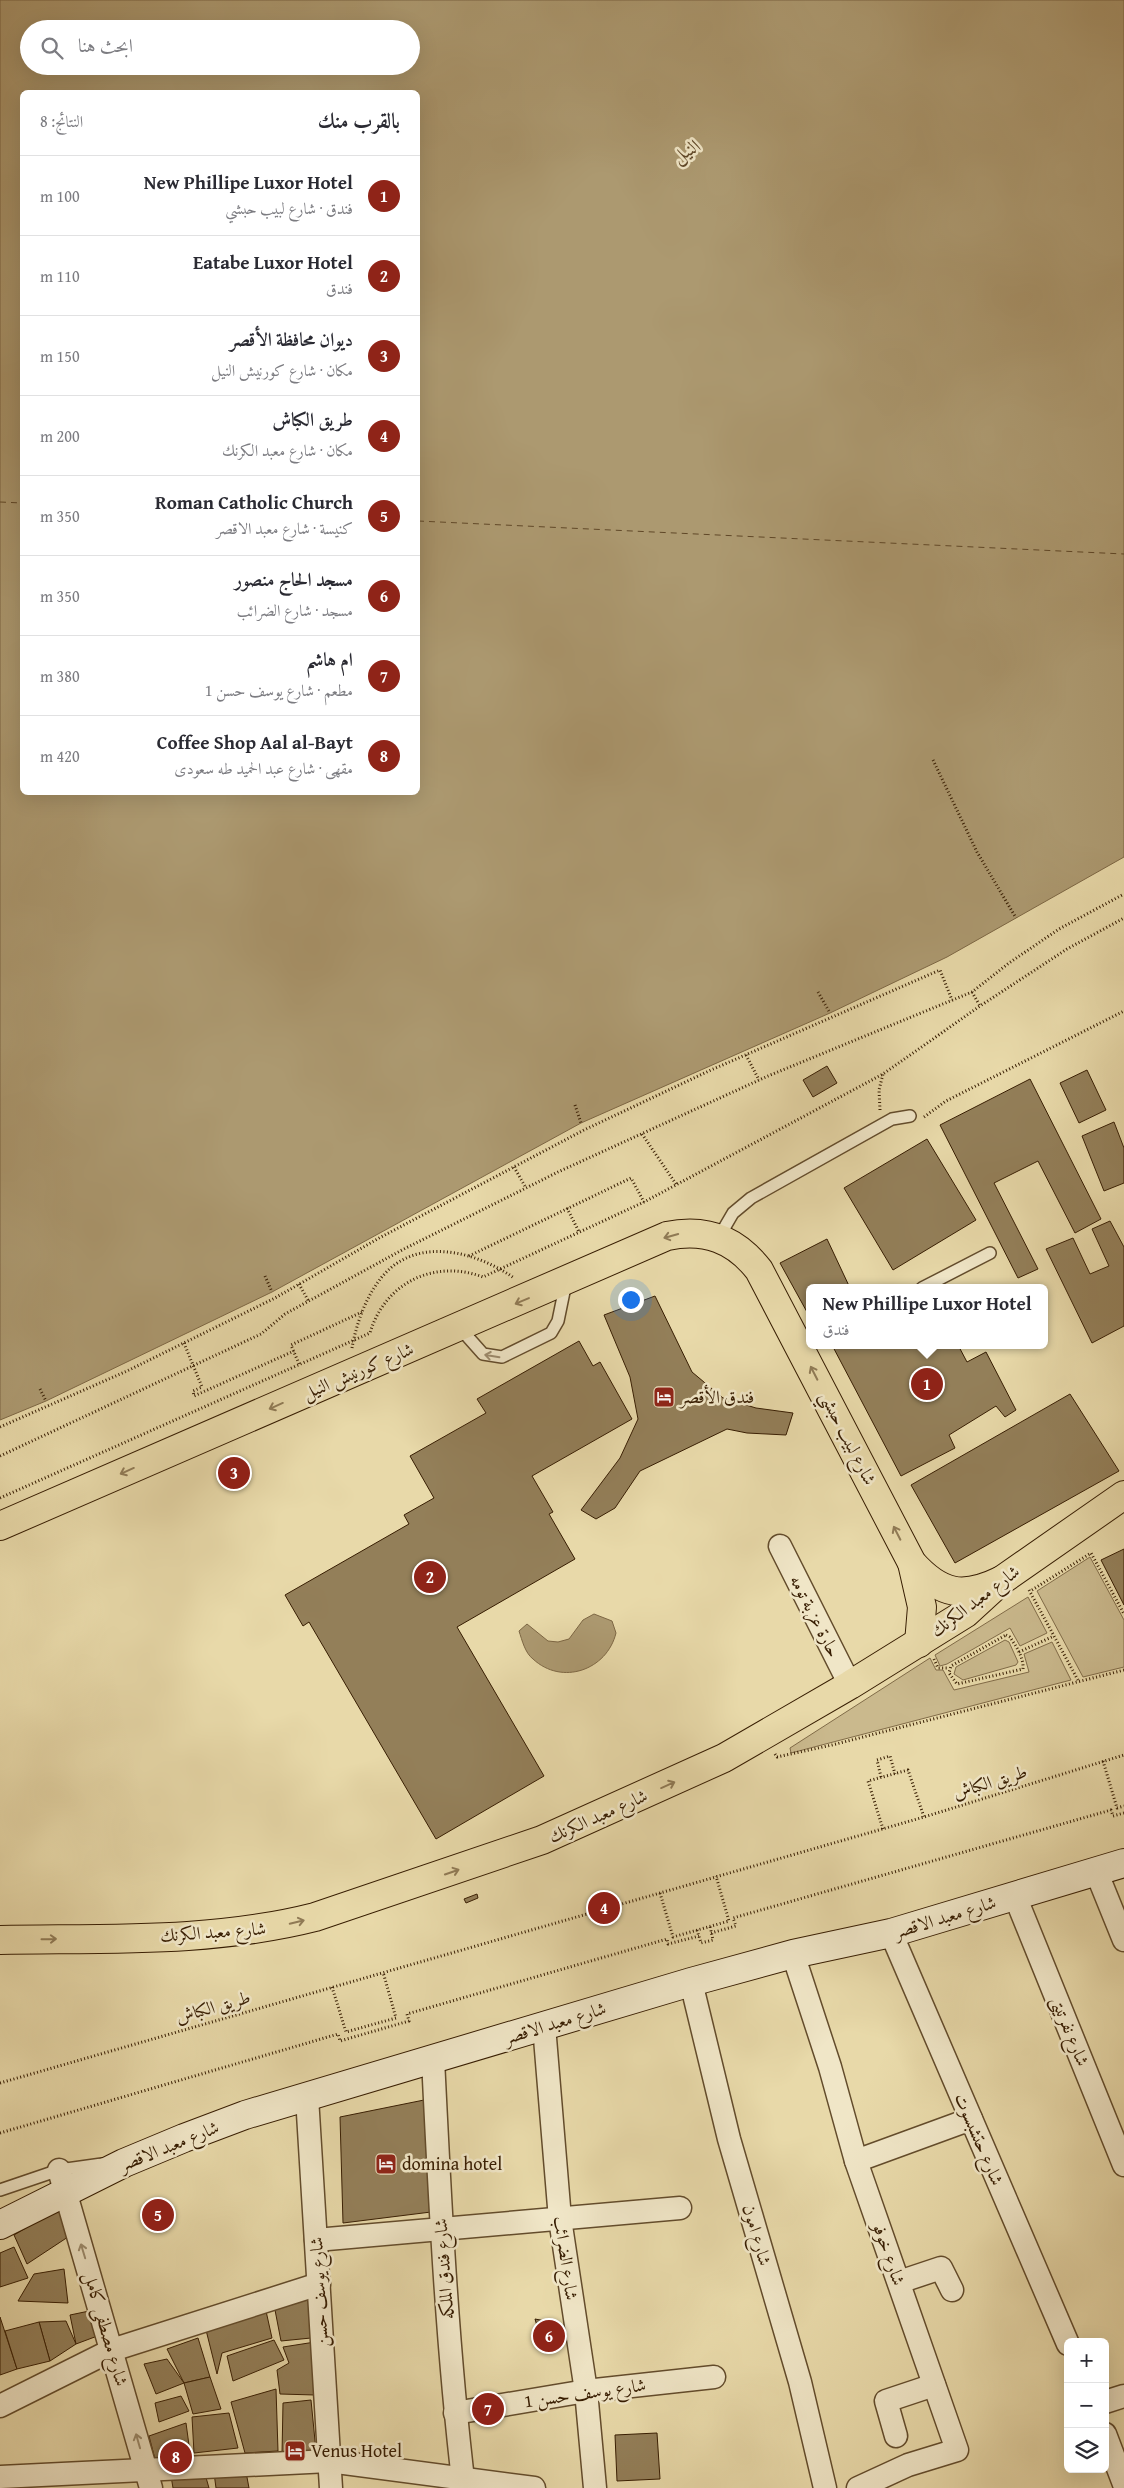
<!DOCTYPE html>
<html lang="ar">
<head>
<meta charset="utf-8">
<style>
  body { margin:0; font-family:"Gentium Book Plus",Amiri,serif; background:#f7f7f7; color:#2b2b33; direction:rtl }
  .controls { position:absolute; right:15px; bottom:15px; display:grid; overflow:hidden; border-radius:8px; box-shadow:0 5px 20px #0002 }
  .controls button { width:45px; height:45px; display:grid; place-items:center; padding:0; border:0; border-bottom:1px solid #e1e1e2; background:#fff; color:#2b2b33; font:25px sans-serif }
  .you { position:absolute; left:630px; top:1299px; width:18px; height:18px; margin:-12px; border:4px solid #fff; border-radius:50%; background:#1a73e8; box-shadow:0 0 0 8px #1a73e833 }
  .badge { display:grid; place-items:center; width:32px; height:32px; border-radius:50%; background:#8f2418; color:#fff; font-size:16px; font-weight:700 }
  .pin { position:absolute; translate:-50% -50%; border:2px solid #fff; box-shadow:0 1px 5px #0006 }
  .popup { position:absolute; left:806px; top:1284px; width:242px; height:65px; box-sizing:border-box; display:grid; place-content:center; border-radius:8px; background:#fff; filter:drop-shadow(0 1px 4px #0005); font-size:16px; white-space:nowrap; color:#7c7c81 }
  .popup b { font-size:19px; color:#2b2b33 }
  .popup::after { content:''; position:absolute; left:50%; top:100%; margin-left:-10px; border:10px solid transparent; border-top-color:#fff }
  .list { margin:0; padding:0; list-style:none }
  h2 { display:flex; justify-content:space-between; align-items:center; height:65px; margin:0; padding:0 20px; font-size:21px }
  h2 small { font-size:16px; font-weight:400; color:#7c7c81 }
  .list li { display:grid; grid-template-columns:32px 1fr auto; gap:15px; align-items:center; box-sizing:border-box; height:80px; padding:0 20px; border-top:1px solid #e1e1e2 }
  .list b { display:block; font-size:19px; white-space:nowrap }
  .list p { margin:0; font-size:16px; white-space:nowrap; color:#7c7c81 }
  .list em { font-size:16px; font-style:normal; color:#7c7c81 }
  .icon { flex:none; width:28px; height:28px; fill:none; stroke:currentColor; stroke-width:2; stroke-linecap:round; stroke-linejoin:round }
  .map { position:relative; flex:none; width:1124px; height:2488px; overflow:hidden; direction:ltr }
  .search { position:absolute; background:#fff; box-shadow:0 5px 20px #0002; left:20px; top:20px; width:400px; height:55px; display:flex; align-items:center; gap:12px; box-sizing:border-box; padding:0 18px; border-radius:28px; color:#7c7c81; font-size:19px }
  .panel { position:absolute; background:#fff; box-shadow:0 5px 20px #0002; left:20px; top:90px; width:400px; height:705px; border-radius:8px; direction:rtl }
  .map>svg:first-child { display:block }
  .green { fill:#cab98d; stroke:#806b48 }
  .water { fill:#ac9970; stroke:#7d6744; fill-rule:evenodd }
  .lines { fill:none; stroke-linecap:round; stroke-linejoin:round }
  .ferry { stroke:#604828; stroke-width:1; stroke-dasharray:6 5; stroke-linecap:butt }
  .building { fill:#937f59; stroke:#371d02 }
  .service-casing { stroke:#634c2c; stroke-width:14 }
  .minor-casing { stroke:#634c2c; stroke-width:25 }
  .secondary-casing { stroke:#371d02; stroke-width:30 }
  .primary-casing { stroke:#371d02; stroke-width:30 }
  .path { stroke:#371d02; stroke-width:3; stroke-dasharray:1 2.5; stroke-linecap:butt }
  .service { stroke:#f0e6c7; stroke-width:11 }
  .minor { stroke:#f0e6c7; stroke-width:22 }
  .secondary { stroke:#f0e6c7; stroke-width:28 }
  .primary { stroke:#e8d9a9; stroke-width:28 }
  .oneway { stroke:#907b56 }
  .oneway2 { stroke:#9d8c6e }
  .labels { text-anchor:middle; stroke-width:5; stroke-linejoin:round; paint-order:stroke }
  .street-label { font-size:18px; fill:#371d02; stroke:#f0e6c7 }
  .poi-label { font-size:18px; fill:#371d02; stroke:#f0e6c7; text-anchor:start }
  .water-label { font-size:19px; font-style:italic; fill:#604828; stroke:#f0e6c7 }
</style>
</head>
<body>
<div class="map">
<svg width="1124" height="2488" viewBox="0 0 1124 2488">
  <rect width="100%" height="100%" fill="#e8d9a9"/>
  <filter id="stains"><feTurbulence type="fractalNoise" baseFrequency=".004" numOctaves="4"/><feColorMatrix values="0 0 0 0 .2 0 0 0 0 .09 0 0 0 0 .02 0 0 0 .5 -.17"/></filter>
  <radialGradient id="worn" r=".72"><stop offset=".6" stop-color="#630" stop-opacity="0"/><stop offset="1" stop-color="#630" stop-opacity=".3"/></radialGradient>
  <g class="green">
    <polygon points="1090,1557 1124,1620 1124,1667 1083,1677 1037,1591"/>
    <polygon points="1028,1597 1047,1633 1020,1646 1010,1628 947,1664 940,1666 935,1655"/>
    <polygon points="1005,1640 1009,1642 1018,1662 1016,1665 963,1680 954,1674 956,1667"/>
    <polygon points="1052,1642 1071,1680 791,1753 790,1748 930,1658 936,1670 943,1670 954,1690 1029,1672 1024,1654"/>
  </g>
  <g class="water">
    <path d="M 0,0 L 1124,0 L 1124,857 L 947,957 L 830,1013 L 581,1123 L 272,1292 L 46,1401 L 0,1420 ZM 29,29 L 411,29 L 411,66 L 29,66 ZM 22,92 L 418,92 L 418,792 L 22,792 Z"/>
    <path d="M 594,1614 L 612,1621 L 616,1633 C 607,1670 562,1686 533,1659 C 525,1653 522,1640 519,1631 L 527,1624 L 548,1641 L 558,1642 L 569,1639 L 583,1620 Z"/>
  </g>
  <g class="lines">
    <g class="ferry">
      <polyline points="0,502 22,503"/>
      <polyline points="418,521 1124,554"/>
    </g>
  </g>
  <g class="building">
    <polygon points="827,1066 837,1083 813,1097 803,1080"/>
    <polygon points="1087,1070 1106,1110 1079,1123 1060,1083"/>
    <polygon points="1030,1079 1101,1219 1075,1233 1038,1161 994,1183 1038,1269 1018,1278 940,1125"/>
    <polygon points="1114,1122 1124,1148 1124,1183 1104,1191 1082,1136"/>
    <polygon points="927,1139 976,1220 893,1270 844,1188"/>
    <polygon points="1110,1221 1124,1247 1124,1326 1092,1343 1046,1249 1073,1238 1090,1274 1109,1266 1092,1229"/>
    <polygon points="827,1239 850,1288 810,1288 810,1311 807,1312 780,1263"/>
    <polygon points="655,1296 692,1372 723,1398 756,1408 793,1413 786,1435 747,1433 727,1429 640,1471 615,1508 596,1519 581,1510 620,1458 638,1419 630,1377 604,1315"/>
    <polygon points="579,1341 593,1366 600,1362 632,1419 532,1476 553,1512 549,1514 575,1559 457,1627 544,1776 436,1839 309,1622 303,1626 285,1595 409,1524 404,1515 434,1498 410,1456 486,1413 477,1399"/>
    <polygon points="832,1345 958,1345 967,1362 986,1352 1016,1410 1005,1417 996,1406 949,1435 955,1448 901,1476"/>
    <polygon points="1070,1394 1119,1471 955,1563 911,1485"/>
    <polygon points="1124,1549 1124,1605 1101,1560"/>
    <polygon points="477,1894 478,1898 466,1903 464,1899"/>
    <polygon points="429,2099 431,2212 343,2223 340,2117"/>
    <polygon points="63,2206 71,2235 27,2264 14,2235"/>
    <polygon points="14,2247 28,2278 0,2287 0,2253"/>
    <polygon points="64,2269 68,2303 18,2301 34,2274"/>
    <polygon points="312,2297 311,2338 281,2341 275,2310"/>
    <polygon points="94,2310 100,2335 76,2344 70,2315"/>
    <polygon points="266,2311 272,2338 222,2353 217,2374 204,2322"/>
    <polygon points="0,2317 17,2369 0,2375"/>
    <polygon points="535,2319 556,2323 559,2350 545,2353"/>
    <polygon points="66,2321 76,2344 50,2361 39,2322"/>
    <polygon points="39,2322 50,2361 17,2369 5,2331"/>
    <polygon points="198,2338 210,2377 184,2383 167,2349"/>
    <polygon points="274,2340 284,2360 233,2381 227,2356"/>
    <polygon points="315,2342 315,2395 280,2394 277,2370 289,2363 283,2347"/>
    <polygon points="167,2359 184,2383 156,2394 144,2364"/>
    <polygon points="210,2377 221,2409 193,2414 184,2383"/>
    <polygon points="276,2389 278,2451 245,2453 231,2402"/>
    <polygon points="181,2396 189,2411 159,2422 155,2403"/>
    <polygon points="311,2400 316,2451 282,2454 283,2403"/>
    <polygon points="229,2413 238,2448 194,2453 192,2417"/>
    <polygon points="186,2423 191,2460 156,2463 149,2436"/>
    <polygon points="657,2433 660,2479 617,2481 615,2435"/>
    <polygon points="246,2472 249,2488 216,2488 214,2473"/>
    <polygon points="205,2474 209,2488 173,2488 171,2476"/>
  </g>
  <g class="lines">
    <g class="service-casing">
      <g id="service">
        <polyline points="719,1237 733,1213 751,1198 892,1119 910,1116"/>
        <polyline points="922,1288 990,1253"/>
        <polyline points="459,1327 483,1354 502,1357 551,1333 558,1321 566,1282"/>
        <polyline points="0,2190 59,2170 102,2164"/>
      </g>
    </g>
    <g class="minor-casing">
      <g id="minor">
        <polyline points="780,1546 850,1685"/>
        <polyline points="1096,1871 1124,1940"/>
        <polyline points="1015,1896 1124,2165"/>
        <polyline points="891,1933 1068,2344"/>
        <polyline points="793,1954 830,2067 856,2161 957,2450 908,2465 858,2488"/>
        <polyline points="691,1982 729,2139 800,2382 825,2488"/>
        <polyline points="544,2026 560,2219 586,2391 595,2488"/>
        <path d="M 433,2059 C 440,2203 447,2346 464,2488"/>
        <polyline points="307,2097 331,2488"/>
        <polyline points="856,2161 971,2119"/>
        <polyline points="59,2170 151,2488"/>
        <polyline points="316,2240 680,2208"/>
        <polyline points="899,2282 941,2268 952,2290"/>
        <polyline points="1105,2402 1124,2396"/>
        <polyline points="0,2406 112,2350 319,2284"/>
        <polyline points="455,2413 586,2391 714,2377"/>
        <polyline points="1105,2434 1124,2484"/>
        <polyline points="896,2436 886,2401 934,2385"/>
        <polyline points="0,2477 329,2461 534,2488"/>
      </g>
    </g>
    <g class="secondary-casing">
      <polyline id="secondary" points="0,2225 124,2163 184,2138 245,2115 691,1982 793,1954 891,1933 1124,1863"/>
    </g>
    <g class="primary-casing">
      <g id="primary">
        <path d="M 0,1526 L 667,1236 C 705,1228 735,1239 759,1270 L 912,1563 C 941,1595 963,1599 1002,1580"/>
        <polyline points="912,1563 922,1607 919,1643"/>
        <path d="M 0,1940 C 105,1938 213,1943 315,1917 L 542,1840 L 724,1758 L 850,1685 L 966,1613 L 1002,1580 L 1124,1495"/>
      </g>
    </g>
    <g class="path">
      <polyline points="933,760 977,852 1016,918"/>
      <polyline points="818,992 830,1013"/>
      <polyline points="972,992 980,1006"/>
      <polyline points="746,1055 759,1080"/>
      <polyline points="575,1105 581,1123"/>
      <polyline points="880,1110 879,1090 883,1074"/>
      <polyline points="924,1117 946,1101 1124,1011"/>
      <polyline points="642,1134 676,1184"/>
      <polyline points="514,1167 526,1188"/>
      <polyline points="567,1208 579,1232"/>
      <polyline points="469,1256 631,1178 644,1202"/>
      <polyline points="265,1276 272,1292"/>
      <polyline points="299,1284 309,1302"/>
      <polyline points="184,1343 202,1387 193,1391 194,1396 294,1351"/>
      <path d="M 352,1348 C 357,1319 372,1278 399,1262 C 434,1240 483,1256 514,1278"/>
      <polyline points="299,1364 291,1345 362,1312"/>
      <polyline points="40,1389 46,1401"/>
      <polyline points="0,1427 127,1371 275,1298 381,1237 584,1130 711,1070 940,970 952,1000"/>
      <polyline points="0,1456 261,1334 285,1314 402,1250 558,1172 768,1076 972,992 1009,963 1059,929 1124,894"/>
      <path d="M 0,1498 L 370,1333 C 385,1282 435,1259 483,1277 L 644,1202 L 883,1074 L 980,1006 L 1067,949 L 1124,918"/>
      <polyline points="1029,1590 1079,1682"/>
      <polyline points="1032,1590 1091,1553 1124,1614"/>
      <path d="M 1006,1635 L 1010,1637 C 1016,1646 1024,1658 1023,1669 L 957,1684 L 949,1673 L 951,1666 Z"/>
      <polyline points="1019,1652 1054,1636"/>
      <polyline points="934,1659 938,1668 949,1668"/>
      <polyline points="775,1754 777,1757 832,1745 1124,1670"/>
      <polyline points="1103,1761 1117,1808 1124,1806"/>
      <polyline points="881,1777 877,1760 890,1756 895,1774"/>
      <polyline points="883,1829 868,1781 908,1770 924,1817"/>
      <polyline points="660,1893 673,1937 729,1921 716,1876"/>
      <polyline points="697,1930 701,1943 713,1940 710,1926"/>
      <polyline points="711,1933 736,1926 733,1918 1111,1810 1113,1816 1124,1813"/>
      <polyline points="332,1987 346,2032 353,2030 396,2018 383,1972"/>
      <polyline points="0,2083 924,1817 1124,1755"/>
      <polyline points="0,2133 338,2034 340,2041 409,2021 407,2014 667,1939 668,1944 699,1936"/>
    </g>
    <use href="#service" class="service"/>
    <use href="#minor" class="minor"/>
    <use href="#secondary" class="secondary"/>
    <use href="#primary" class="primary"/>
  </g>
  <defs><path id="oneway-shaft" d="M-6 0H5M1.5-3L5.5 0L1.5 3" fill="none" stroke-width="1.6" stroke-linecap="round" stroke-linejoin="round" transform="scale(1.25)"/></defs>
  <g class="oneway">
    <use href="#oneway-shaft" transform="translate(671 1236) rotate(164)"/>
    <use href="#oneway-shaft" transform="translate(522 1301) rotate(157)"/>
    <use href="#oneway-shaft" transform="translate(814 1373) rotate(-117)"/>
    <use href="#oneway-shaft" transform="translate(276 1406) rotate(156)"/>
    <use href="#oneway-shaft" transform="translate(127 1471) rotate(156)"/>
    <use href="#oneway-shaft" transform="translate(897 1533) rotate(-117)"/>
    <use href="#oneway-shaft" transform="translate(668 1785) rotate(-24)"/>
    <use href="#oneway-shaft" transform="translate(452 1872) rotate(-19)"/>
    <use href="#oneway-shaft" transform="translate(297 1922) rotate(-14)"/>
    <use href="#oneway-shaft" transform="translate(49 1939) rotate(-1)"/>
  </g>
  <g class="oneway2">
    <use href="#oneway-shaft" transform="translate(492 1356) rotate(-171)"/>
    <use href="#oneway-shaft" transform="translate(83 2251) rotate(-107)"/>
    <use href="#oneway-shaft" transform="translate(138 2441) rotate(-106)"/>
  </g>
  <defs>
    <g id="hotel-square" transform="scale(1.125)"><rect x="-9" y="-9" width="18" height="18" rx="4" fill="#8f2418" stroke="#f0e6c7"/><path d="M-6-4.5h1.5V1H6V5H4.5V3h-9V5H-6ZM-4 0a1.8 1.8 0 1 1 3.6 0ZM.5 0V-2.5h3Q6-2.5 6 0Z" fill="#fff"/></g>
  </defs>
  <g fill-rule="evenodd">
    <use href="#hotel-square" x="664" y="1397"/>
    <use href="#hotel-square" x="386" y="2164"/>
    <use href="#hotel-square" x="295" y="2451"/>
  </g>
  <g class="labels">
    <g class="street-label">
      <text transform="translate(358 1371) rotate(-23)" y="6">شارع كورنيش النيل</text>
      <text transform="translate(848 1438) rotate(63)" y="6">شارع لبيب حبشي</text>
      <text transform="translate(975 1601) rotate(-37)" y="6">شارع معبد الكرنك</text>
      <text transform="translate(815 1616) rotate(63)" y="6">حارة عزبة تومه</text>
      <text transform="translate(990 1782) rotate(-17)" y="6">طريق الكباش</text>
      <text transform="translate(598 1816) rotate(-24)" y="6">شارع معبد الكرنك</text>
      <text transform="translate(945 1917) rotate(-17)" y="6">شارع معبد الاقصر</text>
      <text transform="translate(213 1932) rotate(-4)" y="6">شارع معبد الكرنك</text>
      <text transform="translate(213 2007) rotate(-16)" y="6">طريق الكباش</text>
      <text transform="translate(555 2023) rotate(-17)" y="6">شارع معبد الاقصر</text>
      <text transform="translate(1070 2031) rotate(68)" y="6">شارع نفرتيتى</text>
      <text transform="translate(979 2139) rotate(67)" y="6">شارع حتشبسوت</text>
      <text transform="translate(169 2146) rotate(-22)" y="6">شارع معبد الاقصر</text>
      <text transform="translate(757 2235) rotate(74)" y="6">شارع امون</text>
      <text transform="translate(889 2254) rotate(71)" y="6">شارع خوفو</text>
      <text transform="translate(566 2258) rotate(82)" y="6">شارع الضرائب</text>
      <text transform="translate(444 2269) rotate(-94)" y="6">شارع فندق الملكه</text>
      <text transform="translate(319 2292) rotate(-93)" y="6">شارع يوسف حسن</text>
      <text transform="translate(106 2329) rotate(74)" y="6">شارع مصطفى كامل</text>
      <text transform="translate(585 2393) rotate(-8)" y="6">شارع يوسف حسن 1</text>
    </g>
    <g class="poi-label">
      <text x="680" y="1403">فندق الأقصر</text>
      <text x="402" y="2170">domina hotel</text>
      <text x="311" y="2457">Venus Hotel</text>
    </g>
    <g class="water-label">
      <text transform="translate(686 150) rotate(-29)" y="7">النيل</text>
    </g>
  </g>
  <rect width="100%" height="100%" filter="url(#stains)"/>
  <rect width="100%" height="100%" fill="url(#worn)"/>
</svg>
<div class="controls">
<button>+</button>
<button>−</button>
<button><svg class="icon" aria-label="layers" viewBox="0 0 24 24"><path d="M12 4l9 5-9 5-9-5zM3 14l9 5 9-5"/></svg></button>
</div>
<div class="you"></div>
<div class="pin badge" style="left:927px;top:1384px">1</div>
<div class="popup"><b>New Phillipe Luxor Hotel</b>فندق</div>
<div class="pin badge" style="left:430px;top:1577px">2</div>
<div class="pin badge" style="left:234px;top:1473px">3</div>
<div class="pin badge" style="left:604px;top:1908px">4</div>
<div class="pin badge" style="left:158px;top:2215px">5</div>
<div class="pin badge" style="left:549px;top:2336px">6</div>
<div class="pin badge" style="left:488px;top:2409px">7</div>
<div class="pin badge" style="left:176px;top:2457px">8</div>
<div class="search"><svg class="icon" aria-label="search" viewBox="0 0 24 24"><circle cx="10" cy="10" r="6"/><path d="M15 15l6 6"/></svg>ابحث هنا</div>
<section class="panel">
<h2>بالقرب منك<small>النتائج: 8</small></h2>
<ul class="list">
<li><span class="badge">1</span><div><b>New Phillipe Luxor Hotel</b><p>فندق · شارع لبيب حبشي</p></div><em>100 m</em></li>
<li><span class="badge">2</span><div><b>Eatabe Luxor Hotel</b><p>فندق</p></div><em>110 m</em></li>
<li><span class="badge">3</span><div><b>ديوان محافظة الأقصر</b><p>مكان · شارع كورنيش النيل</p></div><em>150 m</em></li>
<li><span class="badge">4</span><div><b>طريق الكباش</b><p>مكان · شارع معبد الكرنك</p></div><em>200 m</em></li>
<li><span class="badge">5</span><div><b>Roman Catholic Church</b><p>كنيسة · شارع معبد الاقصر</p></div><em>350 m</em></li>
<li><span class="badge">6</span><div><b>مسجد الحاج منصور</b><p>مسجد · شارع الضرائب</p></div><em>350 m</em></li>
<li><span class="badge">7</span><div><b>ام هاشم</b><p>مطعم · شارع يوسف حسن 1</p></div><em>380 m</em></li>
<li><span class="badge">8</span><div><b>Coffee Shop Aal al‑Bayt</b><p>مقهى · شارع عبد الحميد طه سعودى</p></div><em>420 m</em></li>
</ul>
</section>
</div>
</body>
</html>
